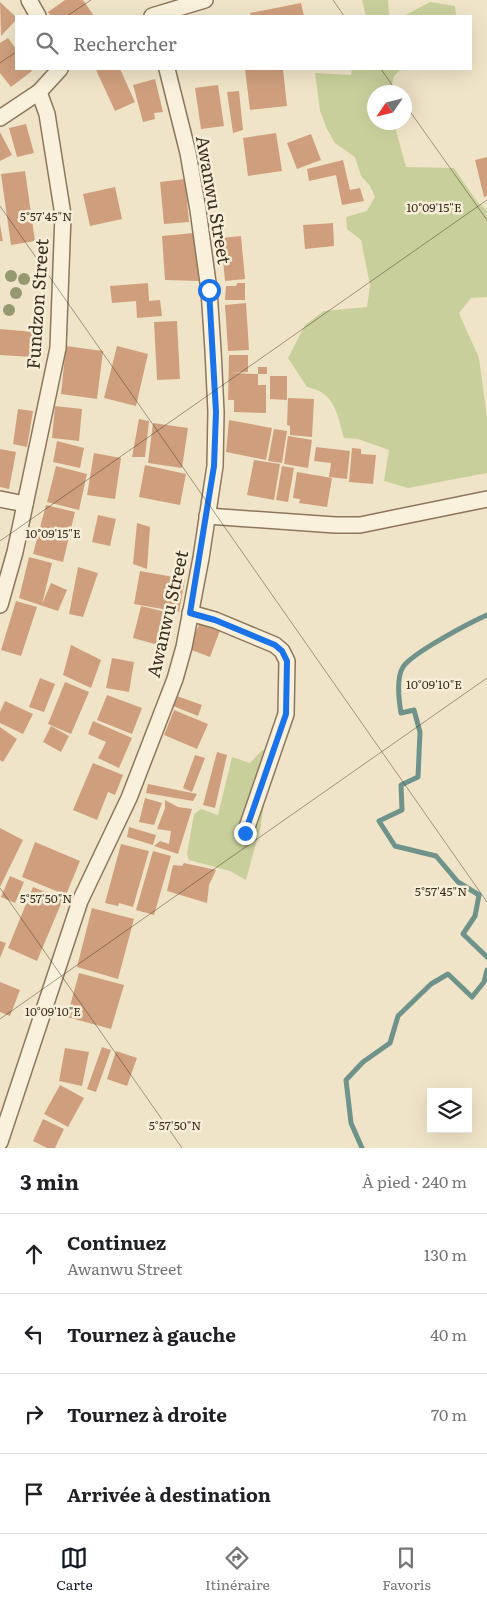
<!DOCTYPE html>
<html lang="fr">
<head>
<meta charset="utf-8">
<style>
  body { margin:0; font-family:Literata,serif; background:#f2f2f2; color:#202124 }
  .controls { position:absolute; right:15px; bottom:15px; display:grid; overflow:hidden; border-radius:0px; box-shadow:0 5px 20px #0002 }
  .controls button { width:45px; height:45px; display:grid; place-items:center; padding:0; border:0; border-bottom:1px solid #e0e0e0; background:#fff; color:#202124; font:25px sans-serif }
  .compass { position:absolute; left:367px; top:85px; width:45px; height:45px; border-radius:50%; background:#fff; box-shadow:0 5px 20px #0002; rotate:235deg }
  .stop { position:absolute; width:15px; height:15px; margin:-11px; border:4px solid #1a73e8; border-radius:50%; background:#fff }
  .stop.end { background:#1a73e8; border-color:#fff; box-shadow:0 1px 5px #0008 }
  .list { margin:0; padding:0; list-style:none }
  h2 { display:flex; justify-content:space-between; align-items:center; height:65px; margin:0; padding:0 20px; font-size:21px }
  h2 small { font-size:16px; font-weight:400; color:#757577 }
  .list li { display:grid; grid-template-columns:32px 1fr auto; gap:15px; align-items:center; box-sizing:border-box; height:80px; padding:0 20px; border-top:1px solid #e0e0e0 }
  .list b { display:block; font-size:19px; white-space:nowrap }
  .list p { margin:0; font-size:16px; white-space:nowrap; color:#757577 }
  .list em { font-size:16px; font-style:normal; color:#757577 }
  .icon { flex:none; width:28px; height:28px; fill:none; stroke:currentColor; stroke-width:2; stroke-linecap:round; stroke-linejoin:round }
  .map { position:relative; flex:none; width:487px; height:1148px; overflow:hidden }
  .search { position:absolute; background:#fff; box-shadow:0 5px 20px #0002; left:15px; right:15px; top:15px; height:55px; display:flex; align-items:center; gap:12px; box-sizing:border-box; padding:0 18px; border-radius:0px; color:#757577; font-size:19px }
  .sheet { height:385px; background:#fff }
  nav { display:flex; justify-content:space-around; align-items:center; box-sizing:border-box; height:70px; border-top:1px solid #e0e0e0; background:#fff; font-size:14px; color:#757577 }
  nav a { display:grid; justify-items:center; gap:2px }
  nav .on { color:#111827 }
  .map>svg:first-child { display:block }
  .green { fill:#c9cf9b }
  .lines { fill:none; stroke-linecap:round; stroke-linejoin:round }
  .stream { stroke:#6f938a; stroke-width:5 }
  .building { fill:#cf9f7d }
  .street-casing { stroke:#8d765c; stroke-width:18 }
  .street { stroke:#faf1dc; stroke-width:15 }
  .tree { fill:#96986f }
  .route { stroke:#1a73e8; stroke-width:6 }
  .ticks { fill:none; stroke:#3d2e20; stroke-width:1; stroke-opacity:0.45 }
  .labels { text-anchor:middle; stroke-width:5; stroke-linejoin:round; paint-order:stroke }
  .street-label { font-size:18px; fill:#3d2e20; stroke:#f7eed8 }
  .ticks-label { font-size:12px; text-anchor:middle; fill:#3d2e20; stroke:#f7eed8; stroke-width:5; stroke-linejoin:round; paint-order:stroke }
</style>
</head>
<body>
<div class="map">
<svg width="487" height="1148" viewBox="0 0 487 1148">
  <rect width="100%" height="100%" fill="#f0e4c8"/>
  <g class="green">
    <polygon points="362,0 388,0 389,16 366,16"/>
    <polygon points="430,2 455,6 456,16 404,16"/>
    <path d="M 352,69 L 401,69 L 394,76 L 390,92 L 374,92 L 374,122 L 394,123 L 406,167 L 454,168 L 478,203 L 487,210 L 487,297 L 471,298 L 459,313 L 479,358 L 487,417 L 487,473 L 408,488 L 384,481 L 389,450 L 358,439 L 344,438 C 337,414 335,392 307,387 L 288,358 L 305,325 L 324,311 L 367,307 L 370,285 L 361,240 L 347,229 L 346,217 L 367,211 L 375,197 L 370,186 L 361,176 L 355,157 L 335,143 L 327,129 L 320,111 L 315,73 L 351,75 Z"/>
    <polygon points="272,747 261,825 246,880 230,871 189,860 187,854 194,814 201,809 218,815 232,757 250,763 261,751"/>
  </g>
  <g class="lines">
    <g class="stream">
      <path d="M 487,615 C 471,622 412,653 403,667 C 396,678 399,701 401,713 L 414,710 L 420,732 L 418,777 L 401,785 L 402,810 L 379,821 L 395,846 L 436,856 L 458,882 L 479,895 L 475,916 L 463,934 L 487,957"/>
      <polyline points="362,1148 351,1123 346,1080 363,1062 390,1043 398,1016 431,984 448,974 472,997 484,982 487,970"/>
    </g>
  </g>
  <g class="building">
    <polygon points="65,0 83,0 94,16 51,16 48,12"/>
    <polygon points="0,2 16,17 16,20 1,36"/>
    <polygon points="301,3 304,16 251,16 250,13"/>
    <polygon points="8,38 16,49 16,69 31,69 32,71 11,87 0,73 0,43"/>
    <polygon points="99,69 120,69 135,102 115,111 96,70"/>
    <polygon points="245,69 283,69 287,106 250,110"/>
    <polygon points="155,79 163,112 154,113 155,119 143,122 133,85"/>
    <polygon points="218,85 224,126 201,129 195,88"/>
    <polygon points="239,91 243,130 233,133 227,92"/>
    <polygon points="26,124 34,153 17,157 9,128"/>
    <polygon points="0,132 12,155 0,161"/>
    <polygon points="276,133 282,171 248,176 243,138"/>
    <polygon points="311,134 321,160 297,169 287,143"/>
    <polygon points="487,157 487,196 484,197 475,160"/>
    <polygon points="343,160 350,190 360,188 364,201 342,205 336,175 309,181 307,169"/>
    <polygon points="25,171 35,241 11,245 1,174"/>
    <polygon points="185,179 189,222 164,224 160,182"/>
    <polygon points="115,187 122,219 90,226 83,194"/>
    <polygon points="333,223 334,246 305,249 303,225"/>
    <polygon points="0,225 3,241 0,241"/>
    <polygon points="194,233 199,281 165,280 162,236"/>
    <polygon points="241,236 245,279 225,281 221,238"/>
    <polygon points="148,283 149,301 160,300 162,316 137,318 136,301 112,303 110,286"/>
    <polygon points="237,283 245,283 245,300 225,300 226,286 236,286"/>
    <polygon points="246,303 249,350 228,351 225,305"/>
    <polygon points="177,321 180,379 157,380 154,322"/>
    <polygon points="0,329 34,332 32,357 0,355"/>
    <polygon points="66,346 103,351 97,399 61,394"/>
    <polygon points="117,346 148,354 136,406 104,398"/>
    <polygon points="229,355 248,355 248,372 231,373 258,374 258,367 267,367 267,374 258,374 258,385 266,385 266,413 234,412 234,400 228,400"/>
    <polygon points="270,376 287,376 287,400 270,399"/>
    <polygon points="288,398 314,399 312,437 290,435 290,426 287,425"/>
    <polygon points="55,406 82,409 79,441 52,438"/>
    <polygon points="18,409 33,411 27,447 13,444"/>
    <polygon points="139,419 149,421 145,457 132,457"/>
    <polygon points="229,420 272,428 266,460 226,452"/>
    <polygon points="153,423 188,428 182,468 148,463"/>
    <polygon points="274,429 287,431 282,463 268,461"/>
    <polygon points="288,436 312,440 308,468 284,464"/>
    <polygon points="57,441 84,448 80,468 53,462"/>
    <polygon points="316,447 350,451 347,479 329,477 331,463 314,461"/>
    <polygon points="352,448 361,449 361,454 376,455 373,484 349,482"/>
    <polygon points="0,449 16,452 9,489 0,487"/>
    <polygon points="94,453 121,458 115,499 87,495"/>
    <polygon points="254,460 280,464 274,500 247,495"/>
    <polygon points="145,465 186,474 180,505 139,497"/>
    <polygon points="56,466 87,474 79,510 47,502"/>
    <polygon points="282,466 294,468 288,502 276,500"/>
    <polygon points="297,472 332,478 327,507 299,503 300,499 293,498"/>
    <polygon points="46,505 75,512 63,562 33,554"/>
    <polygon points="98,515 116,519 110,546 92,542"/>
    <polygon points="137,523 150,527 147,569 133,564"/>
    <polygon points="29,557 52,563 42,604 51,583 67,590 58,611 19,598"/>
    <polygon points="78,567 98,573 83,617 69,614"/>
    <polygon points="140,571 185,579 179,612 134,604"/>
    <polygon points="16,601 37,607 21,656 1,650"/>
    <polygon points="141,606 170,613 162,646 133,638"/>
    <polygon points="202,617 222,625 210,657 189,649"/>
    <polygon points="71,645 101,660 91,688 63,675"/>
    <polygon points="112,658 134,662 129,692 106,688"/>
    <polygon points="40,678 55,684 44,712 29,707"/>
    <polygon points="65,682 89,692 71,734 48,724"/>
    <polygon points="107,695 142,708 132,734 97,720"/>
    <polygon points="177,696 202,705 198,716 173,706"/>
    <polygon points="5,701 33,714 23,734 0,723 0,712"/>
    <polygon points="174,710 208,724 197,749 164,735"/>
    <polygon points="93,721 132,738 119,768 98,758 106,742 88,734"/>
    <polygon points="51,726 69,736 61,752 43,742"/>
    <polygon points="0,727 17,739 3,762 0,760"/>
    <polygon points="217,752 227,755 215,808 203,805"/>
    <polygon points="195,755 205,758 192,792 183,788"/>
    <polygon points="93,763 123,775 115,795 108,792 97,820 73,810"/>
    <polygon points="148,784 197,794 193,801 146,793"/>
    <polygon points="145,798 162,803 154,825 139,822"/>
    <polygon points="165,800 178,807 192,809 178,854 154,846 160,841 169,844 171,831 157,829 165,808"/>
    <polygon points="129,827 156,835 153,845 127,837"/>
    <polygon points="0,828 23,840 0,887"/>
    <polygon points="35,842 80,861 66,895 22,877"/>
    <polygon points="121,844 149,851 133,907 119,903 118,906 105,903"/>
    <polygon points="153,851 171,856 154,915 136,910"/>
    <polygon points="184,863 216,870 209,885 207,903 167,891 173,865 182,866"/>
    <polygon points="10,876 24,882 15,903 1,897"/>
    <polygon points="33,887 63,899 37,961 8,948"/>
    <polygon points="92,908 134,919 118,979 77,967"/>
    <polygon points="0,941 6,943 0,958"/>
    <polygon points="79,973 124,985 111,1029 67,1017"/>
    <polygon points="0,982 20,990 10,1016 0,1012"/>
    <polygon points="102,1047 111,1050 96,1092 87,1089"/>
    <polygon points="65,1048 89,1052 82,1086 59,1081"/>
    <polygon points="116,1051 137,1058 127,1086 107,1079"/>
    <polygon points="60,1085 84,1098 68,1127 44,1114"/>
    <polygon points="43,1119 64,1129 55,1148 47,1148 33,1141"/>
  </g>
  <g class="lines">
    <g class="street-casing">
      <g id="street">
        <polyline points="29,0 38,16"/>
        <polyline points="152,16 205,0"/>
        <polyline points="0,118 39,92 60,69"/>
        <polyline points="0,499 25,504"/>
        <polyline points="207,516 335,525 360,525 487,499"/>
        <polyline points="0,605 15,552 58,348 63,215 47,114 39,92"/>
        <polyline points="190,613 215,620 275,645 282,651 287,661 286,714 245,833"/>
        <polyline points="0,1142 80,901 129,798 175,679 184,647 201,558 215,466 216,412 213,350 209,290 198,210 188,153 167,69"/>
      </g>
    </g>
    <use href="#street" class="street"/>
  </g>
  <g class="tree">
    <circle cx="11" cy="276" r="6"/>
    <circle cx="24" cy="279" r="6"/>
    <circle cx="16" cy="293" r="6"/>
    <circle cx="9" cy="310" r="6"/>
  </g>
  <g class="lines">
    <polyline class="route" points="209,290 216,412 214,466 190,613 215,620 275,645 282,651 287,661 286,714 245,833"/>
  </g>
  <path class="ticks" d="M 333,0 L 344,16M 67,16 L 91,0M 0,63 L 16,52M 381,69 L 397,92M 404,103 L 487,220M 0,206 L 487,902M 0,541 L 487,200M 0,888 L 182,1148M 0,1019 L 487,678"/>
  <g class="labels">
    <g class="street-label">
      <text transform="translate(213 200) rotate(80)" y="6">Awanwu Street</text>
      <text transform="translate(38 304) rotate(-86)" y="6">Fundzon Street</text>
      <text transform="translate(168 614) rotate(-77)" y="6">Awanwu Street</text>
    </g>
  </g>
  <g class="ticks-label">
    <text x="434" y="212">10°09'15"E</text>
    <text x="46" y="221">5°57'45"N</text>
    <text x="53" y="538">10°09'15"E</text>
    <text x="434" y="689">10°09'10"E</text>
    <text x="441" y="896">5°57'45"N</text>
    <text x="46" y="903">5°57'50"N</text>
    <text x="53" y="1016">10°09'10"E</text>
    <text x="175" y="1130">5°57'50"N</text>
  </g>
</svg>
<div class="controls">
<button><svg class="icon" aria-label="layers" viewBox="0 0 24 24"><path d="M12 4l9 5-9 5-9-5zM3 14l9 5 9-5"/></svg></button>
</div>
<svg class="compass" viewBox="-18 -18 36 36"><path d="M0-13l5 13h-10z" fill="#e53935"/><path d="M0 13l5-13h-10z" fill="#757577"/></svg>
<div class="stop" style="left:209px;top:290px"></div>
<div class="stop end" style="left:245px;top:833px"></div>
<div class="search"><svg class="icon" aria-label="search" viewBox="0 0 24 24"><circle cx="10" cy="10" r="6"/><path d="M15 15l6 6"/></svg>Rechercher</div>
</div>
<section class="sheet">
<h2>3 min<small>À pied · 240 m</small></h2>
<ul class="list">
<li><svg class="icon" aria-label="ahead" viewBox="0 0 24 24"><path d="M12 20V5M6 11l6-6 6 6"/></svg><div><b>Continuez</b><p>Awanwu Street</p></div><em>130 m</em></li>
<li><svg class="icon" aria-label="left" viewBox="0 0 24 24"><path d="M17 20v-9H6M10 6l-5 5 5 5"/></svg><div><b>Tournez à gauche</b></div><em>40 m</em></li>
<li><svg class="icon" aria-label="right" viewBox="0 0 24 24"><path d="M7 20v-9h11M14 6l5 5-5 5"/></svg><div><b>Tournez à droite</b></div><em>70 m</em></li>
<li><svg class="icon" aria-label="arrive" viewBox="0 0 24 24"><path d="M6 21V4h12l-3 4 3 4H6"/></svg><div><b>Arrivée à destination</b></div></li>
</ul>
</section>
<nav>
<a class="on"><svg class="icon" aria-label="map" viewBox="0 0 24 24"><path d="M3 6l6-2 6 2 6-2v14l-6 2-6-2-6 2zM9 4v14M15 6v14"/></svg>Carte</a>
<a><svg class="icon" aria-label="directions" viewBox="0 0 24 24"><path d="M12 3l9 9-9 9-9-9zM9 14v-3h6M13 9l2 2-2 2"/></svg>Itinéraire</a>
<a><svg class="icon" aria-label="saved" viewBox="0 0 24 24"><path d="M7 4h10v16l-5-4-5 4z"/></svg>Favoris</a>
</nav>
</body>
</html>
